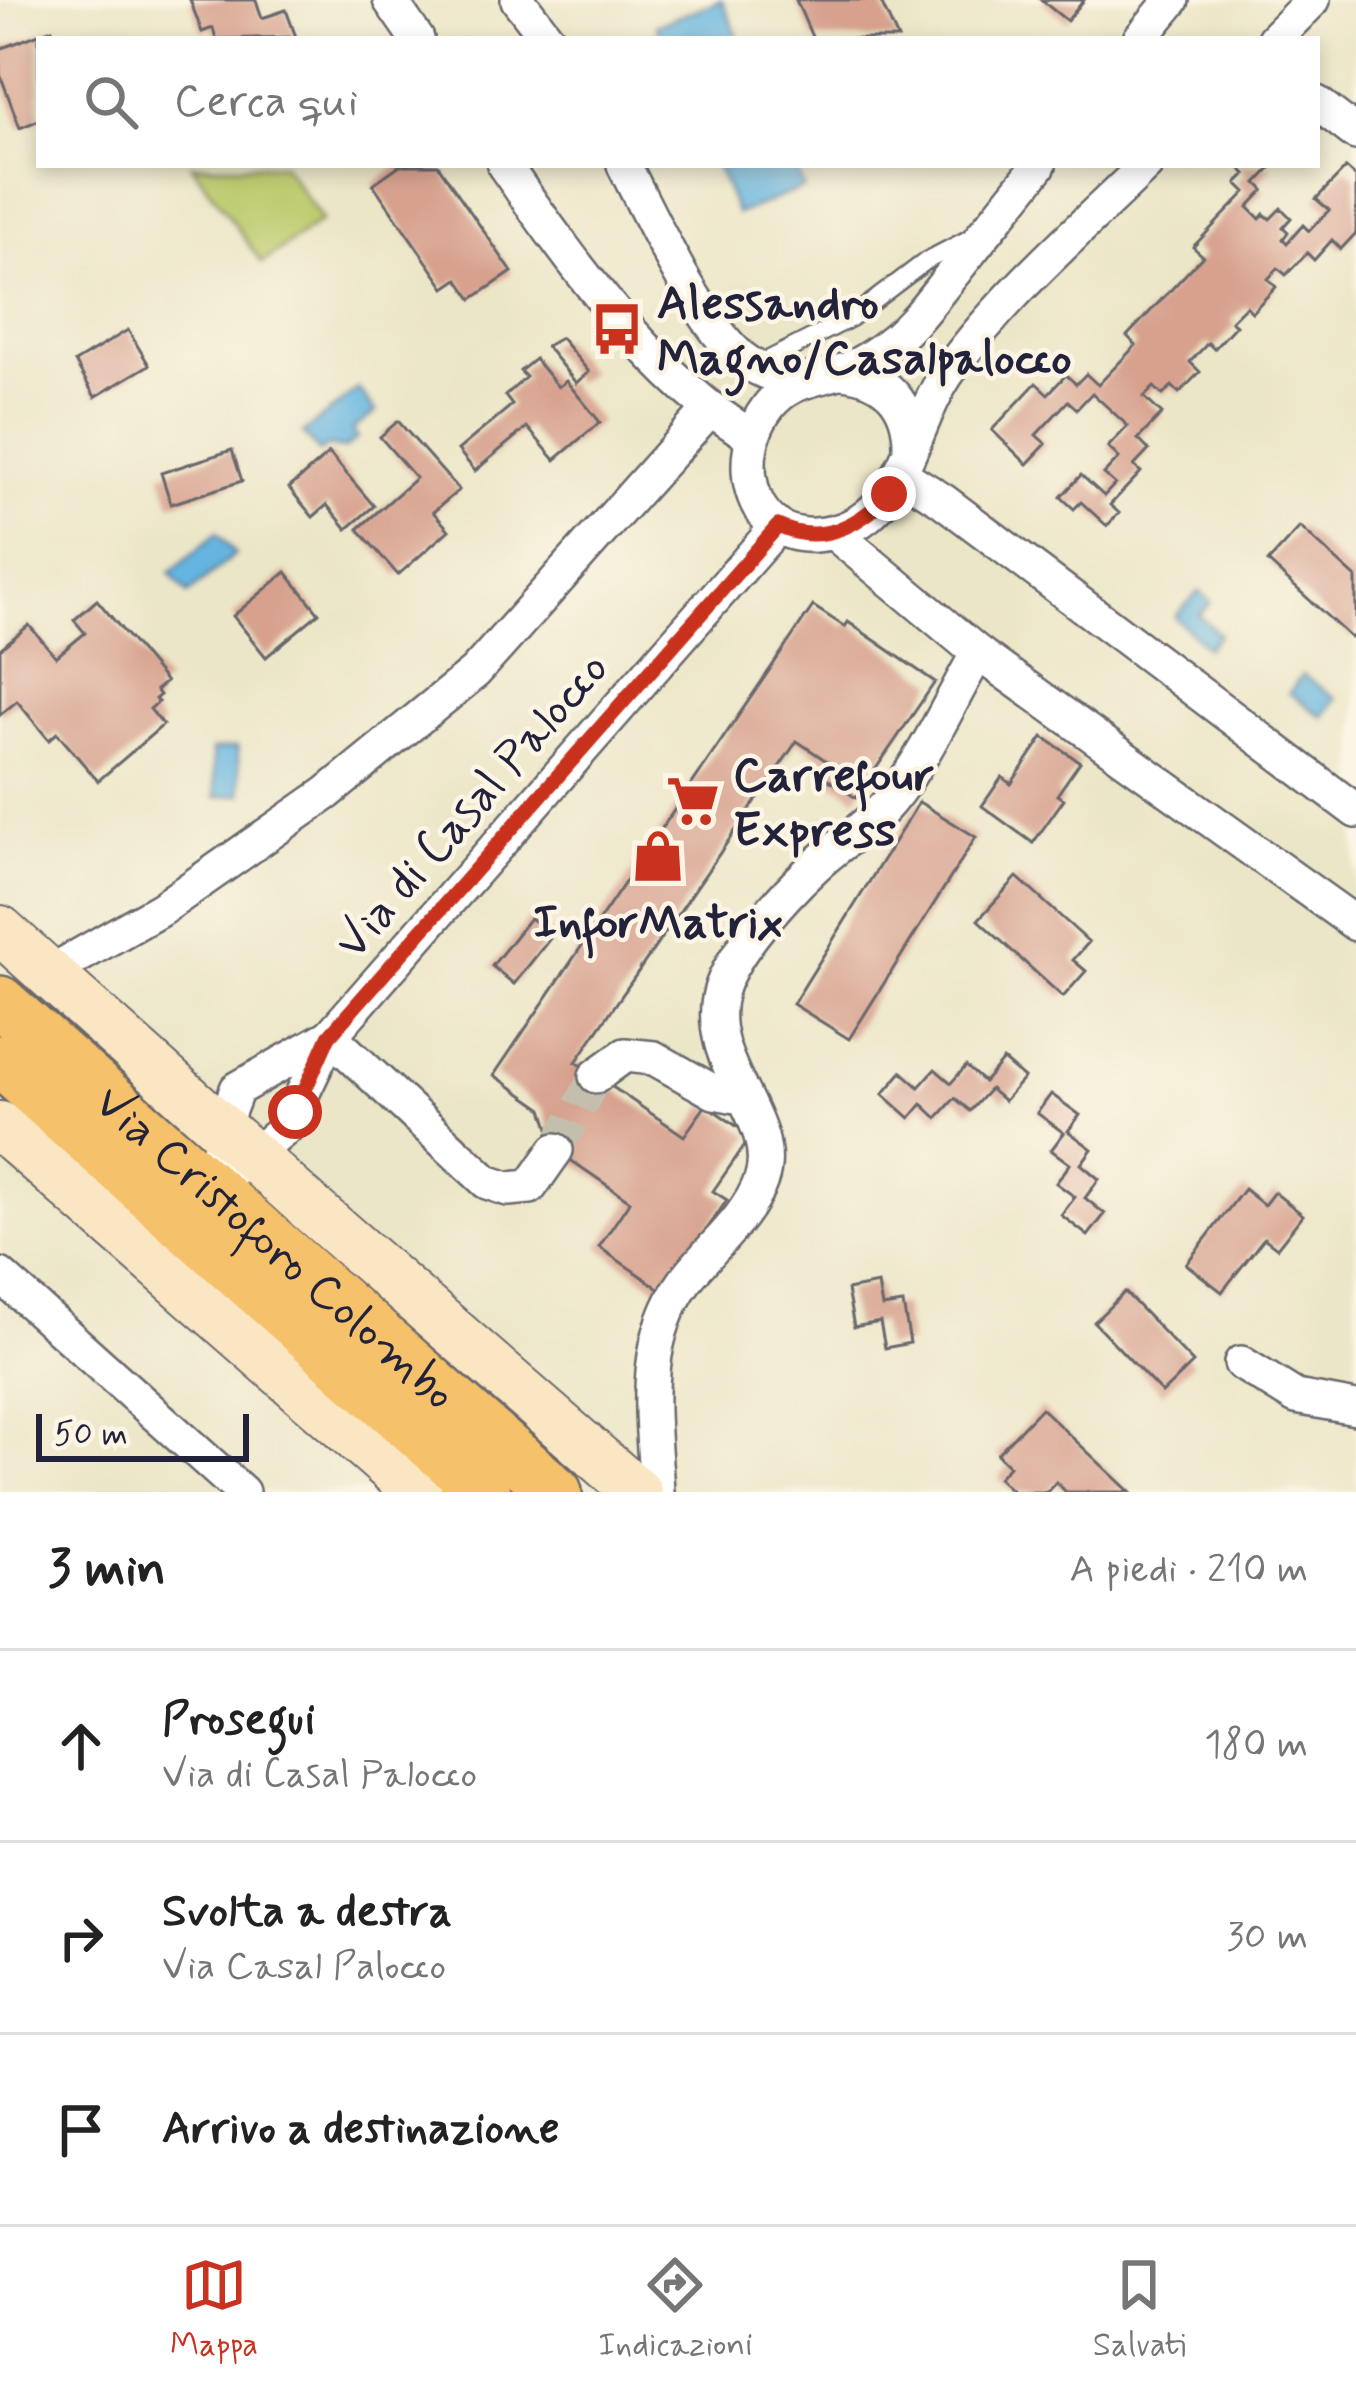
<!DOCTYPE html>
<html lang="it">
<head>
<meta charset="utf-8">
<style>
  body { margin:0; font-family:Mynerve,sans-serif; background:#f2f2f2; color:#222 }
  .scale { position:absolute; left:36px; bottom:30px; width:213px; box-sizing:border-box; padding-left:12px; border:6px solid #22223b; border-top:0; font-size:33px; line-height:42px; white-space:nowrap; color:#22223b; -webkit-text-stroke:9px #fcf5e5; paint-order:stroke }
  .stop { position:absolute; width:36px; height:36px; margin:-27px; border:9px solid #c8321e; border-radius:50%; background:#fff }
  .stop.end { background:#c8321e; border-color:#fff; box-shadow:0 3px 12px #0008 }
  .list { margin:0; padding:0; list-style:none }
  h2 { display:flex; justify-content:space-between; align-items:center; height:156px; margin:0; padding:0 48px; font-size:51px }
  h2 small { font-size:39px; font-weight:400; color:#767676 }
  .list li { display:grid; grid-template-columns:78px 1fr auto; gap:36px; align-items:center; box-sizing:border-box; height:192px; padding:0 48px; border-top:3px solid #e0e0e0 }
  .list b { display:block; font-size:45px; white-space:nowrap }
  .list p { margin:0; font-size:39px; white-space:nowrap; color:#767676 }
  .list em { font-size:39px; font-style:normal; color:#767676 }
  .icon { flex:none; width:66px; height:66px; fill:none; stroke:currentColor; stroke-width:2; stroke-linecap:round; stroke-linejoin:round }
  .map { position:relative; flex:none; width:1356px; height:1492px; overflow:hidden }
  .search { position:absolute; background:#fff; box-shadow:0 6px 18px #0003; left:36px; right:36px; top:36px; height:132px; display:flex; align-items:center; gap:30px; box-sizing:border-box; padding:0 42px; border-radius:0px; color:#767676; font-size:45px }
  .sheet { height:732px; background:#fff }
  nav { display:flex; justify-content:space-around; align-items:center; box-sizing:border-box; height:168px; border-top:3px solid #e0e0e0; background:#fff; font-size:33px; color:#767676 }
  nav a { display:grid; justify-items:center; gap:6px }
  nav .on { color:#c8321e }
  .map>svg:first-child { display:block }
  .green { fill:#bcca6c; stroke:#6f7654; stroke-width:3 }
  .water { fill:#65b5e0; stroke:#446c8e; stroke-width:3 }
  .building { fill:#d7a18e }
  .lines { fill:none; stroke-linecap:round; stroke-linejoin:round }
  .street-tunnel { stroke:#c4bfac; stroke-width:33; stroke-dasharray:33 16; stroke-linecap:butt }
  .lane-casing { stroke:#69676c; stroke-width:21 }
  .street-casing { stroke:#69676c; stroke-width:38 }
  .secondary-casing { stroke:#69676c; stroke-width:52 }
  .primary-casing { stroke:#69676c; stroke-width:56 }
  .lane { stroke:#fff; stroke-width:16 }
  .street { stroke:#fff; stroke-width:33 }
  .secondary { stroke:#fbe6c4; stroke-width:48 }
  .primary { stroke:#f5c16b; stroke-width:51 }
  .route { stroke:#c8321e; stroke-width:15 }
  .labels { text-anchor:middle; stroke-width:9; stroke-linejoin:round; paint-order:stroke }
  .poi-label { font-size:48px; font-weight:bold; fill:#22223b; stroke:#fcf5e5; text-anchor:start }
  .street-label { font-size:48px; fill:#22223b; stroke:#fcf5e5 }
</style>
</head>
<body>
<div class="map">
<svg width="1356" height="1492" viewBox="0 0 1356 1492">
  <rect width="100%" height="100%" fill="#fcf5e5"/>
  <filter id="ink" filterUnits="userSpaceOnUse"><feTurbulence type="fractalNoise" baseFrequency=".00833" numOctaves="2"/><feDisplacementMap in="SourceGraphic" scale="24" xChannelSelector="R" yChannelSelector="G"/><feConvolveMatrix kernelMatrix="1 2 1 2 8 2 1 2 1" color-interpolation-filters="sRGB"/></filter>
  <filter id="wash" filterUnits="userSpaceOnUse"><feTurbulence type="fractalNoise" baseFrequency=".004" numOctaves="4" result="noise"/><feDisplacementMap in="SourceGraphic" scale="48" xChannelSelector="R" yChannelSelector="G"/><feGaussianBlur stdDeviation="2.7" result="paint"/><feColorMatrix in="noise" values="0 0 0 0 0 0 0 0 0 0 0 0 0 0 0 0 0 1.4 0 .05"/><feComposite in="paint" operator="in"/></filter>
  <g filter="url(#wash)">
    <rect width="100%" height="100%" fill="#ece6c8"/>
    <polygon class="green" points="192,165 283,165 322,220 262,263"/>
    <g class="water">
      <polygon points="722,0 739,39 661,39 656,25"/>
      <polygon points="716,165 794,165 804,188 737,214"/>
      <polygon points="358,389 376,412 352,430 357,438 344,449 327,446 319,452 303,433"/>
      <polygon points="217,533 235,554 188,594 170,573"/>
      <polygon points="1199,591 1211,602 1199,615 1219,634 1207,648 1175,617"/>
      <polygon points="1302,675 1336,698 1323,717 1289,693"/>
      <polygon points="237,747 241,794 216,797 212,750"/>
    </g>
    <g id="blocks">
      <g class="building">
        <polygon points="190,0 256,0 262,18 286,10 296,37 216,39 213,28 202,32"/>
        <polygon points="796,0 880,0 898,39 813,39"/>
        <polygon points="1041,0 1084,0 1067,21"/>
        <polygon points="52,29 55,39 39,39 39,120 20,128 0,74 0,49"/>
        <polygon points="400,165 438,165 512,272 472,299 458,279 445,288 373,184"/>
        <polygon points="1237,165 1274,165 1257,183 1264,190 1248,207 1260,219 1264,214 1270,219 1281,208 1291,218 1283,227 1288,232 1283,239 1287,243 1303,225 1309,231 1329,210 1316,199 1346,168 1356,177 1356,233 1341,249 1332,240 1314,260 1307,253 1286,275 1278,268 1268,279 1276,287 1252,312 1246,306 1231,321 1236,325 1214,349 1208,343 1190,362 1200,372 1179,393 1172,386 1163,395 1154,387 1144,397 1162,414 1138,439 1149,450 1134,466 1141,472 1110,505 1119,513 1107,526 1081,502 1074,509 1061,497 1081,475 1104,496 1115,484 1104,474 1119,458 1108,447 1128,426 1092,393 1077,409 1068,401 1036,435 1046,444 1027,464 992,430 1036,383 1048,394 1066,375 1076,384 1086,374 1098,385 1136,345 1127,336 1203,256 1193,247 1246,192 1237,183 1246,174"/>
        <polygon points="128,330 149,365 95,397 75,362"/>
        <polygon points="561,338 589,372 576,383 546,346"/>
        <polygon points="535,359 558,387 566,381 600,422 555,460 527,427 475,471 458,450 512,405 505,396 526,377 520,371"/>
        <polygon points="398,421 459,490 433,512 449,530 398,575 358,529 416,478 380,437"/>
        <polygon points="232,450 242,481 171,504 161,473"/>
        <polygon points="329,453 374,506 347,529 327,505 313,517 289,488"/>
        <polygon points="1300,527 1356,578 1356,633 1351,638 1268,562"/>
        <polygon points="286,572 319,613 266,657 233,616"/>
        <polygon points="97,600 166,682 156,690 160,695 155,699 158,702 150,709 163,725 98,781 57,733 49,740 17,701 0,715 0,649 29,625 56,657 85,633 74,620"/>
        <polygon points="813,606 845,627 848,622 935,682 856,798 820,774 828,762 797,741 576,1062 684,1136 706,1105 751,1136 713,1191 727,1200 664,1292 599,1247 630,1201 556,1150 543,1109 494,1075"/>
        <polygon points="1043,737 1080,762 1057,795 1064,799 1033,843 982,806 1002,777 1011,784"/>
        <polygon points="919,802 976,837 849,1039 793,1004"/>
        <polygon points="1017,877 1089,942 1073,960 1086,971 1063,997 978,920"/>
        <polygon points="530,918 552,936 514,984 492,966"/>
        <polygon points="1003,1060 1024,1078 1004,1101 990,1089 970,1111 955,1098 937,1118 922,1104 910,1118 883,1094 902,1072 919,1087 935,1069 951,1083 966,1066 984,1082"/>
        <polygon points="1051,1094 1080,1115 1068,1131 1092,1149 1081,1164 1099,1179 1085,1198 1105,1214 1088,1236 1061,1215 1075,1197 1056,1183 1070,1164 1051,1150 1064,1133 1037,1113"/>
        <polygon points="1244,1189 1264,1205 1274,1192 1303,1215 1277,1248 1264,1238 1222,1292 1186,1264"/>
        <polygon points="878,1284 882,1307 903,1304 910,1343 885,1348 880,1322 854,1327 847,1290"/>
        <polygon points="1125,1292 1193,1363 1162,1393 1094,1322"/>
        <polygon points="1041,1408 1130,1492 1066,1492 1056,1482 1047,1492 1013,1492 998,1478 1009,1466 997,1454"/>
      </g>
    </g>
  </g>
  <g filter="url(#ink)">
    <use href="#blocks" fill-opacity="0" stroke="#69676c" stroke-width="3"/>
    <g class="lines">
      <polyline class="street-tunnel" points="556,1150 596,1076"/>
      <g class="lane-casing">
        <polyline id="lane" points="754,367 851,318 926,261 972,237"/>
      </g>
      <g class="street-casing">
        <g id="street">
          <polyline points="390,0 417,39"/>
          <polyline points="518,0 548,39"/>
          <polyline points="1140,39 1172,0"/>
          <polyline points="1274,39 1313,0"/>
          <polyline points="1317,103 1356,133"/>
          <path d="M 504,165 C 567,255 656,383 752,436"/>
          <path d="M 624,165 C 650,216 700,325 743,359 C 758,371 777,376 795,384"/>
          <path d="M 1039,165 C 1011,201 982,236 954,272 C 935,295 917,321 894,340 C 880,351 856,368 839,372 C 811,380 787,382 768,407 C 733,452 745,539 815,535 C 906,530 908,425 951,368 C 1006,293 1080,230 1146,165"/>
          <path d="M 843,372 C 886,377 910,402 910,446"/>
          <polyline points="902,475 942,500 1356,811"/>
          <polyline points="833,532 978,653 1356,924"/>
          <polyline points="49,973 161,909 327,793 475,672 709,410"/>
          <polyline points="330,1036 487,1182 508,1189 530,1187 556,1150"/>
          <polyline points="596,1076 625,1055 654,1058 714,1092 742,1097"/>
          <polyline points="240,1167 286,1128 330,1036 778,526"/>
          <polyline points="212,1188 223,1126 237,1089 330,1036"/>
          <polyline points="0,1275 242,1492"/>
          <polyline points="1241,1363 1296,1397 1356,1408"/>
          <path d="M 657,1492 C 653,1420 639,1343 685,1281 C 710,1247 747,1220 761,1180 C 782,1120 700,1064 721,990 C 732,952 784,895 814,867 C 838,844 868,827 889,802 C 925,759 950,701 978,653"/>
        </g>
      </g>
      <g class="secondary-casing">
        <g id="secondary">
          <polyline points="0,930 316,1213 637,1492"/>
          <polyline points="0,1126 418,1492"/>
        </g>
      </g>
      <g class="primary-casing">
        <g id="primary">
          <path id="s1" d="M 0,1002 L 556,1492"/>
          <polyline points="0,1061 485,1492"/>
        </g>
      </g>
      <use href="#lane" class="lane"/>
      <use href="#street" class="street"/>
      <use href="#secondary" class="secondary"/>
      <use href="#primary" class="primary"/>
    </g>
  </g>
  <g class="lines" filter="url(#ink)">
    <path class="route" d="M 295,1112 L 329,1036 L 778,526 C 820,546 859,526 889,494"/>
  </g>
  <defs>
    <g id="bus-bare" transform="scale(4.14)"><path d="M-5-6H5V4H4V6H2V4H-2V6H-4V4H-5ZM-3.5-4V0h7V-4ZM-3.5 1.2v1.5H-2V1.2ZM2 1.2v1.5H3.5V1.2Z" fill="#c8321e" stroke="#fcf5e5" stroke-width="2.5" paint-order="stroke"/></g>
    <g id="supermarket-bare" transform="scale(4.14)"><path d="M-6-5.5h2.5l.6 2H6L4.5 2H-2.5L-4.4-4H-6ZM-1.5 3.2a1.3 1.3 0 1 0 .1 0ZM3 3.2a1.3 1.3 0 1 0 .1 0Z" fill="#c8321e" stroke="#fcf5e5" stroke-width="2.5" paint-order="stroke"/></g>
    <g id="shop-bare" transform="scale(4.14)"><path d="M-5-2.5h2.3a2.7 3.5 0 0 1 5.4 0H5L5.5 6h-11ZM-1.5-2.5h3a1.5 2.3 0 0 0-3 0Z" fill="#c8321e" stroke="#fcf5e5" stroke-width="2.5" paint-order="stroke"/></g>
  </defs>
  <g fill-rule="evenodd">
    <use href="#bus-bare" x="617" y="329"/>
    <use href="#supermarket-bare" x="693" y="801"/>
    <use href="#shop-bare" x="658" y="856"/>
  </g>
  <g class="labels">
    <g class="poi-label">
      <text x="657" y="318">Alessandro<tspan x="657" dy="55">Magno/Casalpalocco</tspan></text>
      <text x="733" y="790">Carrefour<tspan x="733" dy="55">Express</tspan></text>
      <text x="658" y="937" text-anchor="middle">InforMatrix</text>
    </g>
    <g class="street-label">
      <text transform="translate(470 804) rotate(-49)" y="17">Via di Casal Palocco</text>
      <text dy="17" stroke="none"><textPath href="#s1" startOffset="369">Via Cristoforo Colombo</textPath></text>
    </g>
  </g>
</svg>
<div class="scale">50 m</div>
<div class="stop" style="left:295px;top:1112px"></div>
<div class="stop end" style="left:889px;top:494px"></div>
<div class="search"><svg class="icon" aria-label="search" viewBox="0 0 24 24"><circle cx="10" cy="10" r="6"/><path d="M15 15l6 6"/></svg>Cerca qui</div>
</div>
<section class="sheet">
<h2>3 min<small>A piedi · 210 m</small></h2>
<ul class="list">
<li><svg class="icon" aria-label="ahead" viewBox="0 0 24 24"><path d="M12 20V5M6 11l6-6 6 6"/></svg><div><b>Prosegui</b><p>Via di Casal Palocco</p></div><em>180 m</em></li>
<li><svg class="icon" aria-label="right" viewBox="0 0 24 24"><path d="M7 20v-9h11M14 6l5 5-5 5"/></svg><div><b>Svolta a destra</b><p>Via Casal Palocco</p></div><em>30 m</em></li>
<li><svg class="icon" aria-label="arrive" viewBox="0 0 24 24"><path d="M6 21V4h12l-3 4 3 4H6"/></svg><div><b>Arrivo a destinazione</b></div></li>
</ul>
</section>
<nav>
<a class="on"><svg class="icon" aria-label="map" viewBox="0 0 24 24"><path d="M3 6l6-2 6 2 6-2v14l-6 2-6-2-6 2zM9 4v14M15 6v14"/></svg>Mappa</a>
<a><svg class="icon" aria-label="directions" viewBox="0 0 24 24"><path d="M12 3l9 9-9 9-9-9zM9 14v-3h6M13 9l2 2-2 2"/></svg>Indicazioni</a>
<a><svg class="icon" aria-label="saved" viewBox="0 0 24 24"><path d="M7 4h10v16l-5-4-5 4z"/></svg>Salvati</a>
</nav>
</body>
</html>
